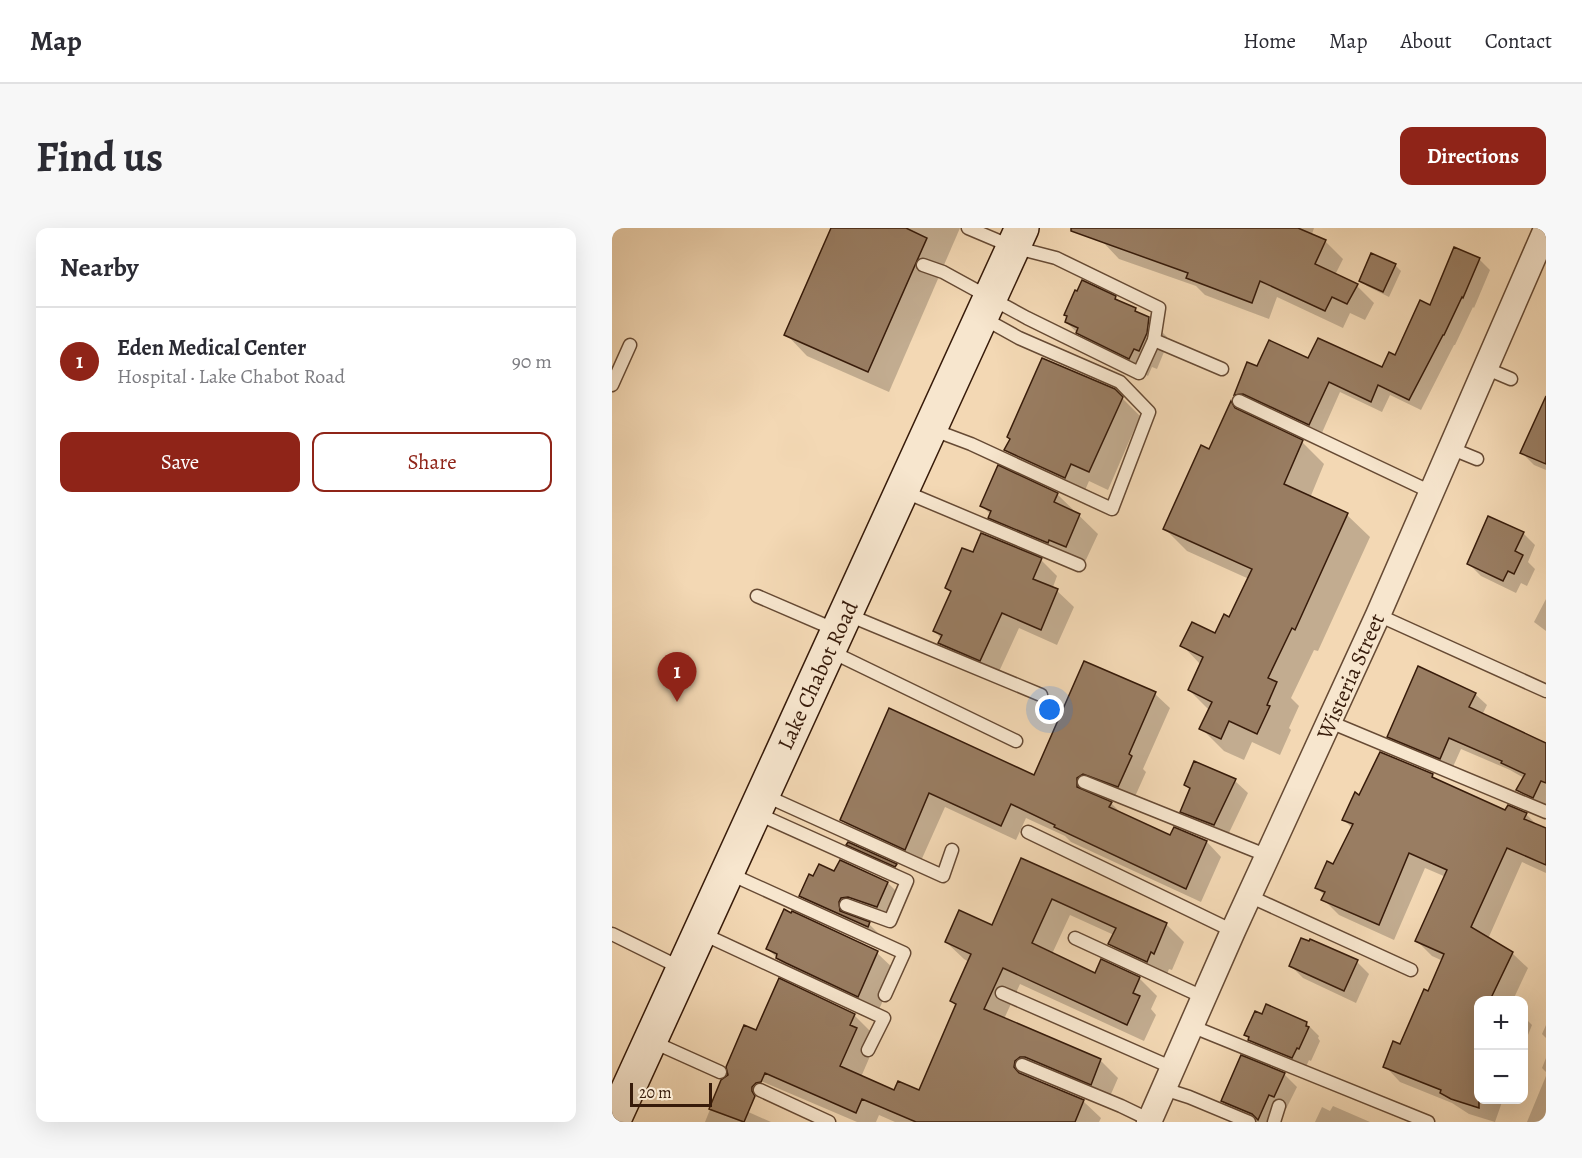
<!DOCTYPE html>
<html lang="en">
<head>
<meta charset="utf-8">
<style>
  body { margin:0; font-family:Alegreya,serif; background:#f7f7f7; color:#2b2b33 }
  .controls { position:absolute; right:18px; bottom:18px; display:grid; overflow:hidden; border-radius:12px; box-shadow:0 6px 24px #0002 }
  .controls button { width:54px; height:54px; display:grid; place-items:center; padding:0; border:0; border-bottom:2px solid #e1e1e2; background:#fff; color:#2b2b33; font:30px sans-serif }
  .scale { position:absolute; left:18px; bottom:15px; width:82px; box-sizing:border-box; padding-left:6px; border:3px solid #371b0a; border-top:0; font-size:16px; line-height:21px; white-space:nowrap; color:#371b0a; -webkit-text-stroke:4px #f7e6ce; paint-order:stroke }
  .you { position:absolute; left:438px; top:482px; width:21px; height:21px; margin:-15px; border:4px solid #fff; border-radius:50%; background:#1a73e8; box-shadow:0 0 0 9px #1a73e833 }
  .badge { display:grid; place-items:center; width:39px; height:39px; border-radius:50%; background:#8f2418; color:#fff; font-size:20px; font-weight:700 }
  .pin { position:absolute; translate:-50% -50px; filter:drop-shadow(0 2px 3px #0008) }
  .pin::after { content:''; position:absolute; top:32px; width:21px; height:18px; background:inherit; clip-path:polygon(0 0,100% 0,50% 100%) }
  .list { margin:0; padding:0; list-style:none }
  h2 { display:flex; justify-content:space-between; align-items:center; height:78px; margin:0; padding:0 24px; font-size:26px }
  h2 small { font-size:20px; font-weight:400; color:#7c7c81 }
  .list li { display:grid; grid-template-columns:39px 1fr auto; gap:18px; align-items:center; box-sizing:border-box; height:108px; padding:0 24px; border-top:2px solid #e1e1e2 }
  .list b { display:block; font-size:22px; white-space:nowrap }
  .list p { margin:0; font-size:20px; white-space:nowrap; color:#7c7c81 }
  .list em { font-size:20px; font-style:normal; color:#7c7c81 }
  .actions { display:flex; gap:12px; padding:18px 24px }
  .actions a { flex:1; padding:14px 0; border:2px solid #8f2418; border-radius:12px; text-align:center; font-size:21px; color:#8f2418 }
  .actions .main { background:#8f2418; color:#fff }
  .map { position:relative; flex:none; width:934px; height:894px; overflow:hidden; border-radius:12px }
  header { display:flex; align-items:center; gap:36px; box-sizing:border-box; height:84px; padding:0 30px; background:#fff; border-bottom:2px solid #e1e1e2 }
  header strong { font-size:28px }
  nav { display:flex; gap:33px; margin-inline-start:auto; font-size:21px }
  .intro { display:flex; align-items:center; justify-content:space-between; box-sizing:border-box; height:144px; padding:0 36px }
  h1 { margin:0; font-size:42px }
  .button { padding:15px 27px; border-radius:12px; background:#8f2418; color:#fff; font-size:21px; font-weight:700 }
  main { display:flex; gap:36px; padding:0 36px }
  aside { flex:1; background:#fff; border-radius:12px; box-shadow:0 6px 24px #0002 }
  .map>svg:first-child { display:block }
  .shadow { fill:#0003 }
  .building { fill:#997d62; stroke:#371b0a; stroke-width:1.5 }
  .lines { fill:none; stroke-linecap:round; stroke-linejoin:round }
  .service-casing { stroke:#664a34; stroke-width:15 }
  .minor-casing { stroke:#664a34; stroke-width:27 }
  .secondary-casing { stroke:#371b0a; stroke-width:36 }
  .service { stroke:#f7e6ce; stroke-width:12 }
  .minor { stroke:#f7e6ce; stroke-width:24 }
  .secondary { stroke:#f7e6ce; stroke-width:33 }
  .labels { text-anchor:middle; stroke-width:4.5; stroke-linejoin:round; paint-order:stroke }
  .street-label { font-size:22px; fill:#371b0a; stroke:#f7e6ce }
</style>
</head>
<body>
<header>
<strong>Map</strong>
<nav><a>Home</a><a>Map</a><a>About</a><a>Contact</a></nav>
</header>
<div class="intro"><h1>Find us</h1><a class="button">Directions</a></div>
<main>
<aside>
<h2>Nearby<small></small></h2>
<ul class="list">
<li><span class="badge">1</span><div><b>Eden Medical Center</b><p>Hospital · Lake Chabot Road</p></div><em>90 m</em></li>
</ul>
<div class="actions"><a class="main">Save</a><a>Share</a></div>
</aside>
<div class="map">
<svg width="934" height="894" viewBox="0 0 934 894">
  <rect width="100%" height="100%" fill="#f3d8b4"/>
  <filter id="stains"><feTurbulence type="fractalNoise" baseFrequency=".00333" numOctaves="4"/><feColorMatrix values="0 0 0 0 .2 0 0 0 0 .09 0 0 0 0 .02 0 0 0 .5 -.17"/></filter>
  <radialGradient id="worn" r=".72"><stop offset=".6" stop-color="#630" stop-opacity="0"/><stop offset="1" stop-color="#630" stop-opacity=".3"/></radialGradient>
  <g class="shadow">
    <polygon points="221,0 348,0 277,164 195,128 174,106"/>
    <polygon points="494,0 702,0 700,6 713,13 731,31 723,47 745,58 762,75 753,92 738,85 731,100 665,69 657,91 593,67 584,58 507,31 490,13"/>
    <polygon points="867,31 878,42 862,80 861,79 843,117 842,117 809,182 778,167 770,184 728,164 709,207 634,177 624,166 646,140 696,132 771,141 783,129 819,79"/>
    <polygon points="783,37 789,43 777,69 755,58 749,53"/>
    <polygon points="503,69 509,75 536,90 555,109 552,124 545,141 540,139 536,148 484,123 454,94 456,89 453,86"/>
    <polygon points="502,162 528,188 496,262 477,253 471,267 413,240 394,222"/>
    <polygon points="619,176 627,184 690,214 712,236 698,270 735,287 758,309 706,423 702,422 679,470 687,478 677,500 679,502 668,527 640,514 632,532 612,523 589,500 597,482 577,462 589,437 570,417 604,407 618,391 637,351 575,323 553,301 598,223"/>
    <polygon points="925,192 934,196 934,242 922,237 910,225"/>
    <polygon points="445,266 486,306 472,336 396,308 378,290 379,287 370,278"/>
    <polygon points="911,305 923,317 916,334 923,341 915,358 909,355 904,365 869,348 857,336"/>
    <polygon points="361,326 429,332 445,348 441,359 462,379 445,417 407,400 385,448 344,431 328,415 330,411 322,403 340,365 334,360"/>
    <polygon points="934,371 934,403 922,394"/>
    <polygon points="543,466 558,480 531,541 534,544 521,573 487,560 478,566 499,575 510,586 559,609 595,614 609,629 589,674 459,614 453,608 414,590 404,612 333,579 308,635 245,607 230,592 278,482 423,549"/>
    <polygon points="863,466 875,477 870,487 934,516 934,579 917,574 906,562 912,550 898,542 849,521 840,541 788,520 777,508"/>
    <polygon points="583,535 623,553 636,565 615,609 582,596 570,583 579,562 573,557"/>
    <polygon points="820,547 827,554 893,584 914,586 926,598 934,602 934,645 910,634 876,711 900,725 916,740 901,772 867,772 867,872 888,872 890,874 883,894 857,886 840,875 788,854 773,838 789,817 817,765 831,733 820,728 805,713 834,649 813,640 782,712 727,687 711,671 713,668 705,660 722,637 740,600 732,592 748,569"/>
    <polygon points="410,632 555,697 572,714 560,742 557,741 553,751 516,733 498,716 502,707 458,687 440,726 484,747 527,750 545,768 539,781 544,787 532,813 408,756 392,791 489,833 506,850 496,873 423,847 420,852 471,873 489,890 487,894 283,894 267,887 264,894 245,894 137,848 145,804 242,787 259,804 262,819 249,849 283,863 308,864 345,778 339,772 357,734 352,731 334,714 380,699"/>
    <polygon points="228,634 276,655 288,667 277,691 242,682 238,686 238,689 257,696 269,708 268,711 201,680 189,668 202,650 223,645"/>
    <polygon points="181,685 265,725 284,743 265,786 174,739 156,721"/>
    <polygon points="745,734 757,746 744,775 691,750 679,738"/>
    <polygon points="912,789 920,797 912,817"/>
    <polygon points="694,795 707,808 706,810 708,813 699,833 697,832 693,841 650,824 634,806"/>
    <polygon points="934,797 934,810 930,806"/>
    <polygon points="934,830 934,844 930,840"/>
    <polygon points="672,846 685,859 674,881 669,879 662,894 644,894 623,885 610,873"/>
    <polygon points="934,848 934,894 915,894"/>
    <polygon points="103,869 159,894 93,894"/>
    <polygon points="721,878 758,894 703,894 710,879 718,883"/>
  </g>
  <g class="building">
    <polygon points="219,0 294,0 315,10 256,144 172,107"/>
    <polygon points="459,0 686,0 714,12 703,36 746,56 735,76 720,69 713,83 648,53 640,75 574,50 576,45 459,3"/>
    <polygon points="842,19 868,30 851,70 850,69 832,107 831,107 797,172 766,157 759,174 717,154 697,197 631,166 622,167 635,134 645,138 657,112 696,130 706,110 770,139 777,124 783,127 808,72 818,77"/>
    <polygon points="759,25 784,36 771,64 747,53"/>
    <polygon points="470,52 504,68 503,71 524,80 523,83 537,89 535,105 527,123 522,121 517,131 464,105 466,100 453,94 455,88 452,87 463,62 465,63"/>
    <polygon points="430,130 503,161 511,169 477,244 459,236 453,250 392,222 398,211 395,209"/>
    <polygon points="934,168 934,236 908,225"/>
    <polygon points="619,173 623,180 691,212 672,256 736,285 683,402 680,400 656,450 665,454 655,477 658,478 645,506 617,493 609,511 587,501 600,474 576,462 591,429 568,418 580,394 603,405 612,386 617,389 640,341 551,301 589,217 597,221"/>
    <polygon points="386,237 446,265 442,274 468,286 454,319 437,312 436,315 376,290 379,283 368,278"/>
    <polygon points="876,288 912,304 903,323 911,327 902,346 896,343 891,353 855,336"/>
    <polygon points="369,305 430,330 421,351 446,361 429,402 390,385 368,433 326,415 330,407 321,403 339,363 333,360 350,320 361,324"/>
    <polygon points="472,433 544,464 517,526 520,528 506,559 471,546 465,550 465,559 500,574 497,579 558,607 562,599 595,613 574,661 442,599 443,597 399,576 389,598 317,565 293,622 228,592 277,480 422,547"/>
    <polygon points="806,438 864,465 857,479 934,515 934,555 929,553 921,570 904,562 913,546 889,535 890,533 837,510 828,531 775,509"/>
    <polygon points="768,524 821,546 820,549 893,582 896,577 915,585 912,591 934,600 934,637 895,620 859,699 901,724 878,772 867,772 867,880 839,871 828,865 829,862 771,839 781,813 788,816 812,761 816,763 832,726 803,713 835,642 797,625 767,697 709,672 713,664 703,660 715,633 721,636 741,596 730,592 743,564 747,567"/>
    <polygon points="582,533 624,551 602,597 568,584 578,560 572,557"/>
    <polygon points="236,614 285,636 283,639 234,617"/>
    <polygon points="409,630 555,695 542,726 539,724 535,734 496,716 504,700 440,671 420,715 483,745 489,731 528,749 521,765 528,768 515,797 391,740 372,781 489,831 479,857 413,829 408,829 403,833 402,839 407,845 472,872 463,894 304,894 250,871 244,885 153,845 149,854 144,855 140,859 140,863 143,868 132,894 97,881 109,852 116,847 114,839 132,797 144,802 167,750 243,786 238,797 245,800 228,838 282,862 286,853 307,862 344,776 338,773 359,726 333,714 347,682 380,697"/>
    <polygon points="228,632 276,654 265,679 236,669 229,670 227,674 228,683 258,694 256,699 187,668 197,646 201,648 207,636 222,643"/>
    <polygon points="172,681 179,685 180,683 266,723 246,769 174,735 164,730 165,726 154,721"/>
    <polygon points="689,710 697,713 698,711 746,732 732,763 677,738"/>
    <polygon points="654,776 695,794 694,798 697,799 687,821 685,820 680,830 636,812 637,809 632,807 643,783 650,786"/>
    <polygon points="629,827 673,845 662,869 657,867 646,892 640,886 609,873"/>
  </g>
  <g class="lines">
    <g class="service-casing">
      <g id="service">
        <polyline points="311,37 331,44 415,90 527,145 542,112 547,80 444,30 401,19 356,0"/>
        <polyline points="542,112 610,141"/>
        <polyline points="873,140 899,151"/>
        <polyline points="0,157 18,117"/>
        <polyline points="627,173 819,264"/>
        <polyline points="319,201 359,216 500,281 537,184 508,154 407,110 371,90"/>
        <polyline points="838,220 865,231"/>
        <polyline points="291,263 467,337"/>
        <polyline points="145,368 224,402"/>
        <polyline points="234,386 429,467"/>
        <polyline points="766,387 934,463"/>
        <polyline points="218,423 404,513"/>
        <polyline points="718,494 934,584"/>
        <polyline points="472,554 656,628"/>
        <polyline points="152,567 331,648 340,622"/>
        <polyline points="144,585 295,653 278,693 234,677"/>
        <polyline points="416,604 621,703"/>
        <polyline points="116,645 292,725 273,767"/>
        <polyline points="637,668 799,742"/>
        <polyline points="89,705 272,790 256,822"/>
        <polyline points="0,706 69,740"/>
        <polyline points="463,710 593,770"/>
        <polyline points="390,765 561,840"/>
        <polyline points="579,798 816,894"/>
        <polyline points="39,813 108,844"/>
        <polyline points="410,837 509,878 538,892"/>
        <polyline points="552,861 577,869 637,894"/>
        <polyline points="148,862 217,894"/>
        <polyline points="662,894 667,878"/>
      </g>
    </g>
    <g class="minor-casing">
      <polyline id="minor" points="537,894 621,703 766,387 934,1"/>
    </g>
    <g class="secondary-casing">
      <polyline id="secondary" points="1,894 410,0"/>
    </g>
    <use href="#service" class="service"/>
    <use href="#minor" class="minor"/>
    <use href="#secondary" class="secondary"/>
  </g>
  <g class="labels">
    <g class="street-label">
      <text transform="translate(205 447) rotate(-65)" y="8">Lake Chabot Road</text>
      <text transform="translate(738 448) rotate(-66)" y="8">Wisteria Street</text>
    </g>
  </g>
  <rect width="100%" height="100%" filter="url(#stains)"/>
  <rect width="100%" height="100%" fill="url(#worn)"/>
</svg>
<div class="controls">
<button>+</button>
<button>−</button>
</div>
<div class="scale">20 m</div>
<div class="you"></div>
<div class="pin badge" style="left:65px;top:474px">1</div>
</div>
</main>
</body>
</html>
